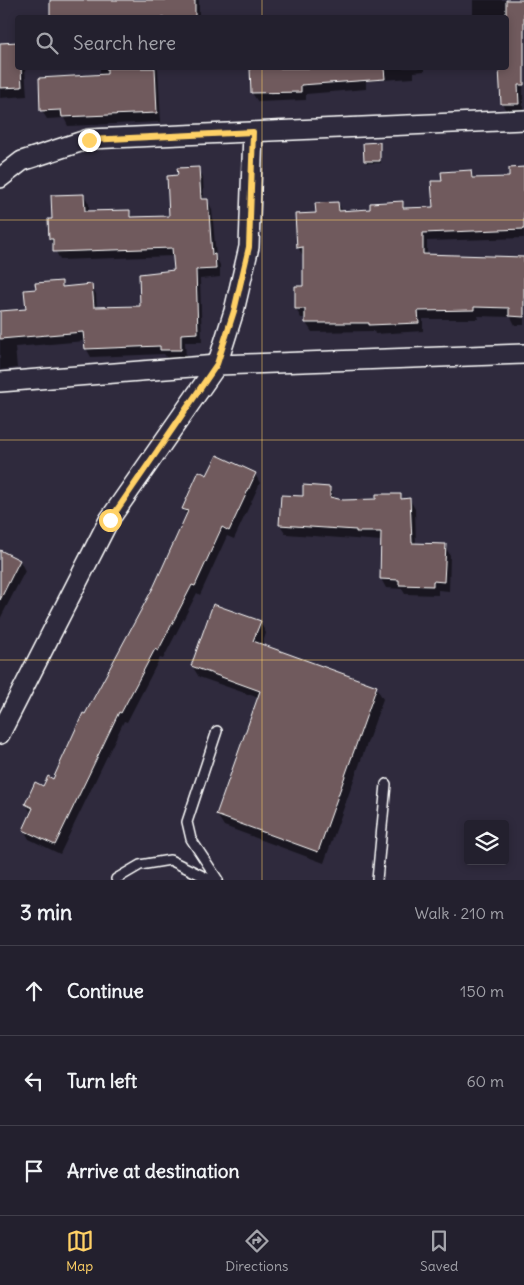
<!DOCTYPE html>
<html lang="en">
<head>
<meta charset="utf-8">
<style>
  body { margin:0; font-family:Delius,sans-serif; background:#2f2d3a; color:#f1f3f6 }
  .controls { position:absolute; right:15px; bottom:15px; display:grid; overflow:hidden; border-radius:5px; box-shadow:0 2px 8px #0003 }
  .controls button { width:45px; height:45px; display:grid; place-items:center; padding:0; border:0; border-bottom:1px solid #403e4a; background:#23202e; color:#f1f3f6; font:25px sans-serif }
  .stop { position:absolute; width:15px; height:15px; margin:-11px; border:4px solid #ffd166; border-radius:50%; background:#fff }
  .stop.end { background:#ffd166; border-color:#fff; box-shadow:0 1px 5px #0008 }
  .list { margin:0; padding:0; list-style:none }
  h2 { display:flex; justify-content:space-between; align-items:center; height:65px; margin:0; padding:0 20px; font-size:21px }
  h2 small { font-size:16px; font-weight:400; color:#a3a3aa }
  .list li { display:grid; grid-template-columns:32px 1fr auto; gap:15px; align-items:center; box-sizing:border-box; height:90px; padding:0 20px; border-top:1px solid #403e4a }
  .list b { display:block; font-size:19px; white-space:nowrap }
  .list em { font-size:16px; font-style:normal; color:#a3a3aa }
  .icon { flex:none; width:28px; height:28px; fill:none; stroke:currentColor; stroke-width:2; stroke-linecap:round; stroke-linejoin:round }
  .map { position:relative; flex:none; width:524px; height:880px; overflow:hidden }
  .search { position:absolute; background:#23202e; box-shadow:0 2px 8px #0003; left:15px; right:15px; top:15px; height:55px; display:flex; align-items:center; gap:12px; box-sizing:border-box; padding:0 18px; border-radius:5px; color:#a3a3aa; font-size:19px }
  .sheet { height:335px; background:#23202e }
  nav { display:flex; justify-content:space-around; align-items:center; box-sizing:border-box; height:70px; border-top:1px solid #403e4a; background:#23202e; font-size:14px; color:#a3a3aa }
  nav a { display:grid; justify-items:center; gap:2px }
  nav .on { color:#ffd166 }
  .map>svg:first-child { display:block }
  .shadow { fill:#0007 }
  .building { fill:#6f5a5d; stroke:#fff }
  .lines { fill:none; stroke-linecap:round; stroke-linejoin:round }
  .lane-casing { stroke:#fff; stroke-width:12 }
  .street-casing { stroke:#fff; stroke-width:22 }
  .lane { stroke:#2f2a3d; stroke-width:9 }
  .street { stroke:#2f2a3d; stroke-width:19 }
  .route { stroke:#ffd166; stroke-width:6 }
  .grid { fill:none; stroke:#ffd166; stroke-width:1; stroke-opacity:0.55 }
</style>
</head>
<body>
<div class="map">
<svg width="524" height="880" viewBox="0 0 524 880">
  <rect width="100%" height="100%" fill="#2f2a3d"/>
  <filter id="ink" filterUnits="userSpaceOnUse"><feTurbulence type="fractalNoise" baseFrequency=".02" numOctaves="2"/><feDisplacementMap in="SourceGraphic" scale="10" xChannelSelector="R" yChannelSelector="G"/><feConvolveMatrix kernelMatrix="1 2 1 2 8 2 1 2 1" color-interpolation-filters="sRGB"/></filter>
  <g filter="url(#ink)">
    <g class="shadow">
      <rect x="51" y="0" width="148" height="18"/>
      <polygon points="473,0 524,0 523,112 507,112 502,104 500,68 506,68 506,18 473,18"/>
      <polygon points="0,44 18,68 25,68 27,96 0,98"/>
      <polygon points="100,68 158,68 161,122 68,126 64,118 47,119 42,111 100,76"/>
      <polygon points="252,68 425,68 425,71 414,72 414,78 366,81 366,89 306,94 306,100 258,102 252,93"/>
      <polygon points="379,143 381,163 367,163 365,161"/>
      <polygon points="198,168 203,177 204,200 207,200 212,209 216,257 220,265 220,277 200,279 202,342 185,342 186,358 167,358 164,354 91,357 86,348 85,341 15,347 17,368 0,370 0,312 27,310 37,290 61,282 64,288 91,285 96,294 97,309 141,307 175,271 174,256 60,260 50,239 53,220 84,195 89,204 89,212 129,211 133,218 170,217 179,176"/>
      <polygon points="524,168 524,238 427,241 427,256 524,259 524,325 515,325 511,317 478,316 479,319 423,319 423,331 375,334 374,331 312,332 306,323 306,318 301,318 296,309 304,287 303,256 298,247 317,214 338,203 343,212 371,211 402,202 406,209 435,208 443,182 470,171 475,179 511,178"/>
      <polygon points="255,474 260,483 234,539 227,536 200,595 197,593 163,659 160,658 127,722 124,721 60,854 29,839 24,830 32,814 26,804 54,780 155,586 187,516 183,509 208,477"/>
      <polygon points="330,488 335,500 343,501 377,501 400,495 403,500 410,500 415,509 416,544 445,546 450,555 449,591 438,590 438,595 405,594 402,589 386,588 381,579 382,541 286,534 280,525 282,496 304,498"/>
      <polygon points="0,552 20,561 25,571 0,619"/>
      <polygon points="260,622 266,633 262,646 376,687 383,699 324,863 224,826 217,815 259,698 199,677 192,666"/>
    </g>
    <g class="building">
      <rect x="50" y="0" width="145" height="18"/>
      <polygon points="506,0 524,0 524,85 518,85 519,104 501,104 499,68 506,68"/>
      <polygon points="18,42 18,68 21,68 22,87 0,88 0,43"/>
      <polygon points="107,68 155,68 157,113 62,117 61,110 40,111 39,78 107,74"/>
      <polygon points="250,68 384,68 385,79 301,85 301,92 251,93"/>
      <polygon points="380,142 380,161 364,161 363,143"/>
      <polygon points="199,167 201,199 208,199 212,255 215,254 216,269 196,270 198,333 181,334 181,350 160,350 160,346 85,349 83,332 0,339 0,311 26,309 24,290 36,289 35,283 62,281 62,287 92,284 94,307 140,306 139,274 174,270 172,248 53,252 53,239 49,239 48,219 52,219 51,195 84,194 85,211 130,210 130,217 169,216 167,176 178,175 177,168"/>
      <polygon points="524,167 524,229 423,233 423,254 524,257 524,317 509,316 509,308 474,307 474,310 418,311 419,323 369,325 369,323 305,323 305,309 295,309 295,286 303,286 303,247 297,248 295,214 316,213 315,203 338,202 339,211 370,209 370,203 403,201 403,208 433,207 431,181 442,181 441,172 471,170 472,178 509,177 509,168"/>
      <polygon points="217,455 256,473 229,531 222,527 195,586 192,585 158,651 155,649 121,713 119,712 55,845 23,830 33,808 25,804 35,782 43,786 48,776 53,779 83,713 85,714 154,586 188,511 182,509 199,471 207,475"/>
      <polygon points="303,485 330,487 330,497 343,500 376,499 376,494 401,494 401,499 410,498 412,543 446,544 444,582 433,581 433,586 399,585 399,580 380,579 381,532 356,532 356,530 279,525 281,495 303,496"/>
      <polygon points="0,550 20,560 0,600"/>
      <polygon points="213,604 261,621 253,641 377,686 318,852 216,815 260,691 191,666"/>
    </g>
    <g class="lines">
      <g class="lane-casing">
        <g id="lane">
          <polyline points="217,731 187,822 191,839 218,880"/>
          <polyline points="116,879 140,865 170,860 211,880"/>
          <polyline points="377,880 386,784"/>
        </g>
      </g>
      <g class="street-casing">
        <g id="street">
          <polyline points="0,178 22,161 89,139 524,120"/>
          <polyline points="0,382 217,365 524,354"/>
          <polyline points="0,734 109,520 217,365 234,311 249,247 253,132"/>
        </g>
      </g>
      <use href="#lane" class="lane"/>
      <use href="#street" class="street"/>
    </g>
  </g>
  <g class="lines" filter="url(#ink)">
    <polyline class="route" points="89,140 253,132 249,247 234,311 217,364 110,520"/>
  </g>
  <path class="grid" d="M 262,0 L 262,18M 262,68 L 262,880M 0,220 L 524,220M 0,440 L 524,440M 0,660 L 524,660"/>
</svg>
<div class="controls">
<button><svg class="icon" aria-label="layers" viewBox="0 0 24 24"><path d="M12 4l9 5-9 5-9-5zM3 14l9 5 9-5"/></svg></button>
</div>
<div class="stop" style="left:110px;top:520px"></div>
<div class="stop end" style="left:89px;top:140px"></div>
<div class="search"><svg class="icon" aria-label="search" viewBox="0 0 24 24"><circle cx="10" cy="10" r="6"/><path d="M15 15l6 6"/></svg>Search here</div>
</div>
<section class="sheet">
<h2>3 min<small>Walk · 210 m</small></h2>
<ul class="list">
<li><svg class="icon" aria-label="ahead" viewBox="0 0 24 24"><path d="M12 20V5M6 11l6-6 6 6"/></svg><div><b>Continue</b></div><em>150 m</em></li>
<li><svg class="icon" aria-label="left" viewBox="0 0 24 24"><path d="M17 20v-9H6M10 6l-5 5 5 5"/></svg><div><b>Turn left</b></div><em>60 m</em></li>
<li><svg class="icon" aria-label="arrive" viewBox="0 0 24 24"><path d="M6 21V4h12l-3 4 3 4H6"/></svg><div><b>Arrive at destination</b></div></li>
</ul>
</section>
<nav>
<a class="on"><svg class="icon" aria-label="map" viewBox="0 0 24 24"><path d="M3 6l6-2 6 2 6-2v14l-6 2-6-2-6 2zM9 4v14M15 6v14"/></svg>Map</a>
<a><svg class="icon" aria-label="directions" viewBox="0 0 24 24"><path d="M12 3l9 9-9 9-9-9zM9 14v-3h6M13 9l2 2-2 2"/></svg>Directions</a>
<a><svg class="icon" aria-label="saved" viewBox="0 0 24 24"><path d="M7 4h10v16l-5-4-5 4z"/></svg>Saved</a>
</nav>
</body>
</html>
